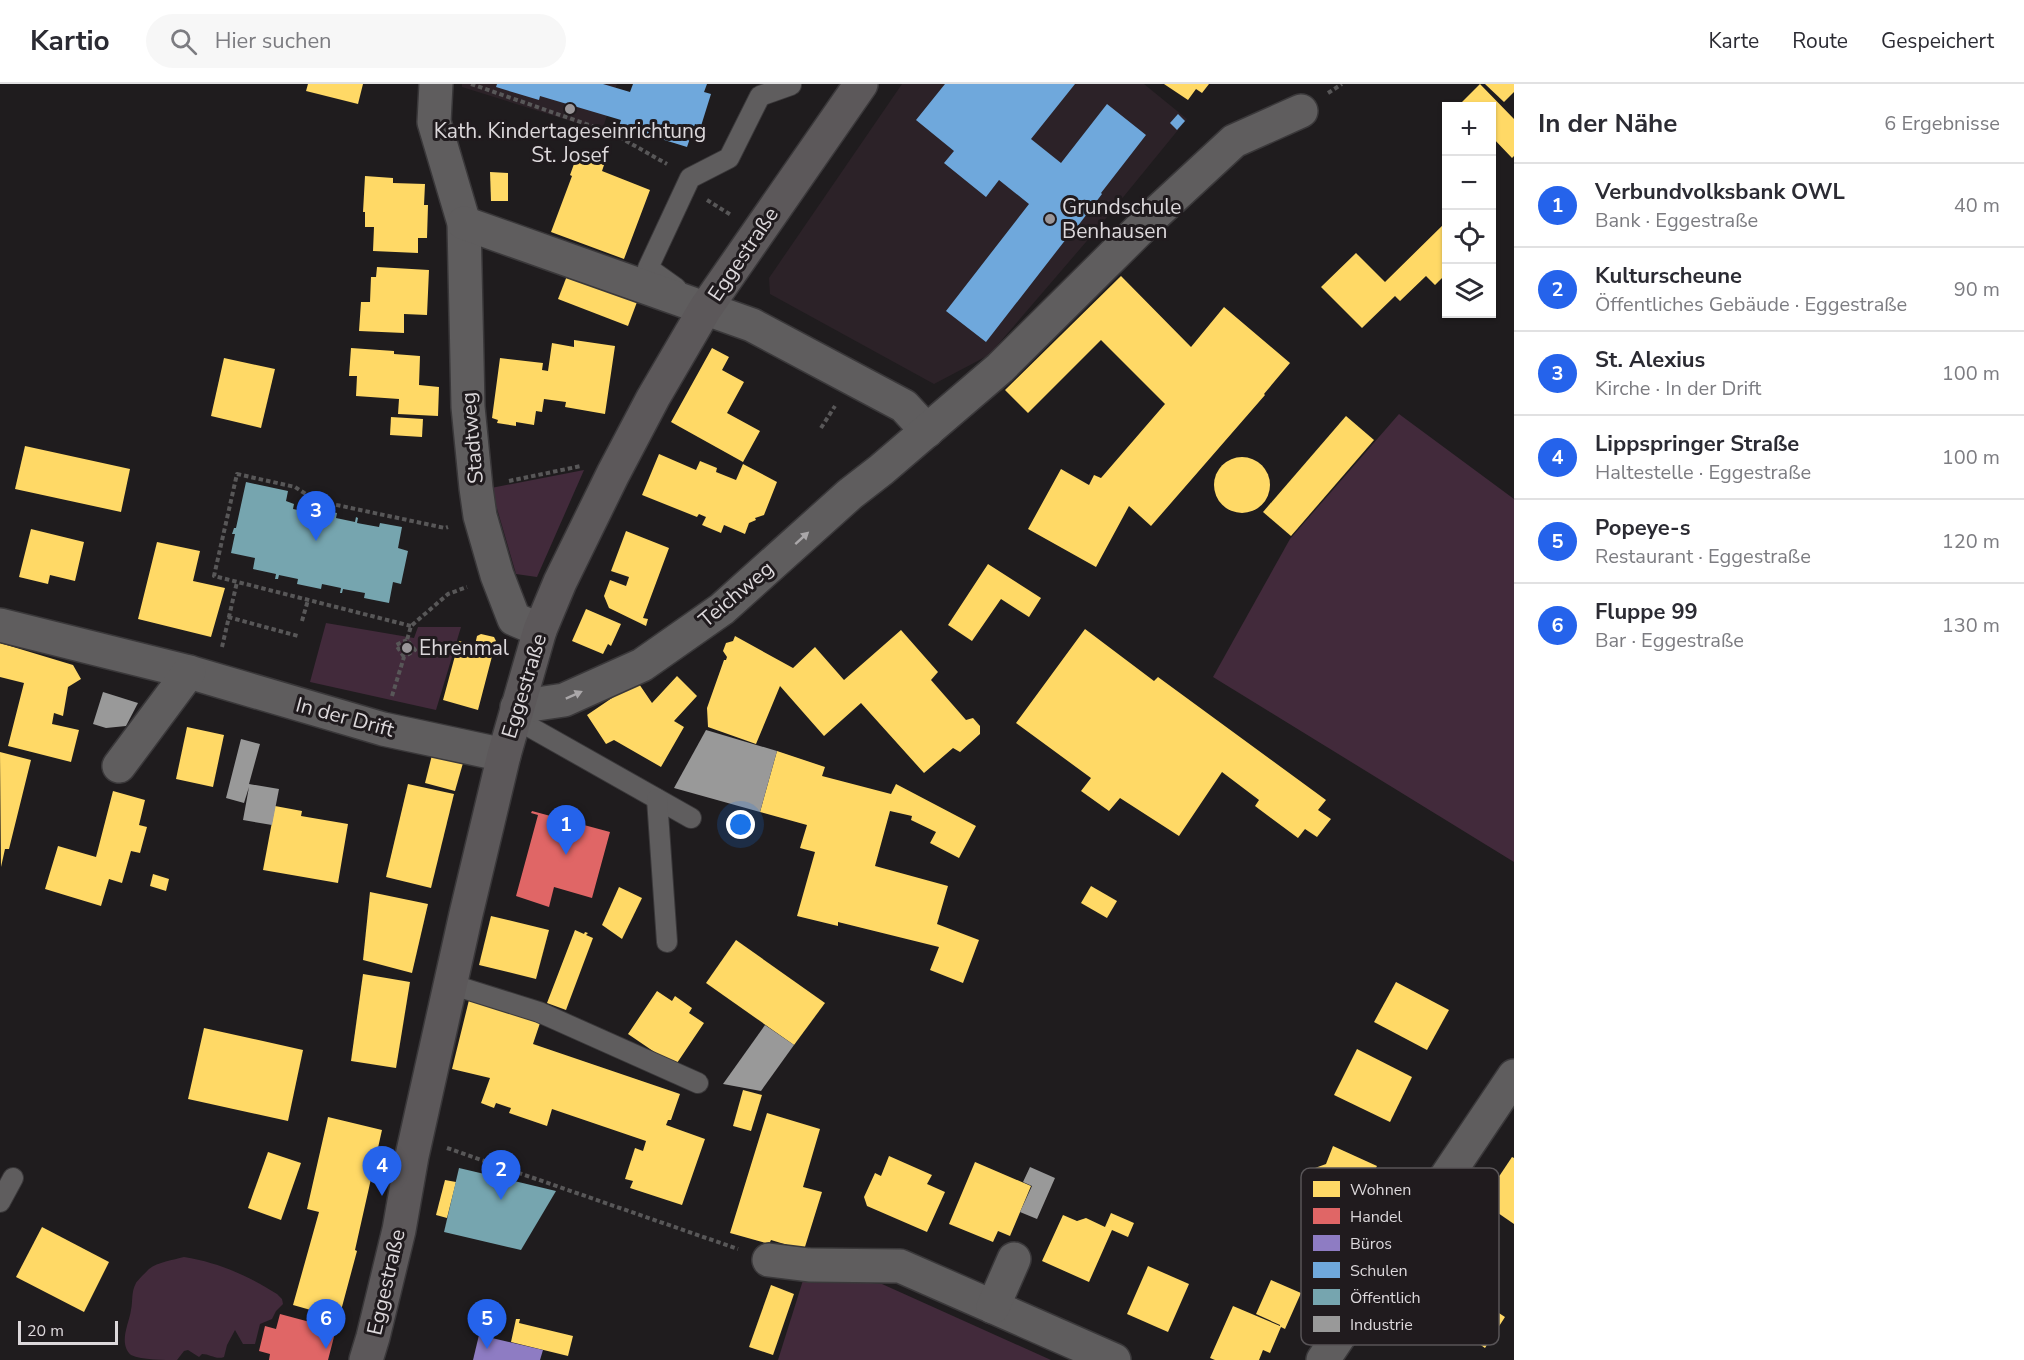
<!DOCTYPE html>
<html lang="de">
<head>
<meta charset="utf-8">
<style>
  body { margin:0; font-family:"Nunito Sans",sans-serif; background:#f7f7f7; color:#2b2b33 }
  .controls { position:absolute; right:18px; top:18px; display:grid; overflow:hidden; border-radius:0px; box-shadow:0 2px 4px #0004 }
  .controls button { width:54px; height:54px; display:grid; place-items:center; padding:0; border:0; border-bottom:2px solid #e1e1e2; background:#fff; color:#2b2b33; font:30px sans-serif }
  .scale { position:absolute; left:18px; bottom:15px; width:100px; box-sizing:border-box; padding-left:6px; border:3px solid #dcd8db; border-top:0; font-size:16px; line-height:21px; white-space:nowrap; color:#dcd8db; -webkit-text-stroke:4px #201b1e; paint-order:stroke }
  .you { position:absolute; left:741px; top:741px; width:21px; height:21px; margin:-15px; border:4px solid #fff; border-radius:50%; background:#1a73e8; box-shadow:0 0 0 9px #1a73e833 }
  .badge { display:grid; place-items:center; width:39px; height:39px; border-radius:50%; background:#2563eb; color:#fff; font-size:20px; font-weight:700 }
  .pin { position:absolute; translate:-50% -50px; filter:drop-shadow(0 2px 3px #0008) }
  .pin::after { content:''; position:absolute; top:32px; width:21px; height:18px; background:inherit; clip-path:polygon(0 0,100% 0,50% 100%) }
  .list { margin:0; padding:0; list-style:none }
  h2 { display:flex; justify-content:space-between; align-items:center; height:78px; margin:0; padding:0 24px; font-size:26px }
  h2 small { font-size:20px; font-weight:400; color:#7c7c81 }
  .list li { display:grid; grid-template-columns:39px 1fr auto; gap:18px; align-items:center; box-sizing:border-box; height:84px; padding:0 24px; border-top:2px solid #e1e1e2 }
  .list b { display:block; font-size:22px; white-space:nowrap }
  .list p { margin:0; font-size:20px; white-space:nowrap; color:#7c7c81 }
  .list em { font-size:20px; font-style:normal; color:#7c7c81 }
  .icon { flex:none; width:33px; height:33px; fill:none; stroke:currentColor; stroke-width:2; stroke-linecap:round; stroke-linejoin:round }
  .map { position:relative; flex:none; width:1514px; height:1276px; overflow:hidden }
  header { display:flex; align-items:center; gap:36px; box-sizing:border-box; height:84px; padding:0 30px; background:#fff; border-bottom:2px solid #e1e1e2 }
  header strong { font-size:28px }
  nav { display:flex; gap:33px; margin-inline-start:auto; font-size:21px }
  .search { width:420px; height:54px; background:#f7f7f7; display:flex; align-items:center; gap:15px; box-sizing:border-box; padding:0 21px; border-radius:33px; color:#7c7c81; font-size:22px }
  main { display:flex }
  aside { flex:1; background:#fff }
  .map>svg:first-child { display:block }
  .built { fill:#2c2228 }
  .green { fill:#422a3b }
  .homes { fill:#ffd966 }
  .shops { fill:#e06666 }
  .offices { fill:#8e7cc3 }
  .schools { fill:#6fa8dc }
  .public { fill:#76a5af }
  .industry { fill:#999 }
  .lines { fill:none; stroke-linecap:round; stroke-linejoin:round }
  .service-casing { stroke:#3a383a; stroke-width:22 }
  .minor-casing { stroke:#3a383a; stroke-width:36 }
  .secondary-casing { stroke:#3a383a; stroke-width:36 }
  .path { stroke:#585758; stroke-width:4; stroke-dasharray:4.5 3; stroke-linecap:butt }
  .service { stroke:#5f5d5e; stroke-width:20 }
  .minor { stroke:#5f5d5e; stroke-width:33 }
  .secondary { stroke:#5c585a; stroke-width:33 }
  .oneway { fill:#aaa7a9 }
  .poi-dot { fill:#9a9699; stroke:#201b1e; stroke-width:2 }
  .labels { text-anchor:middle; stroke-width:6; stroke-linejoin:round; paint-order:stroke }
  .poi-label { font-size:21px; fill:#dcd8db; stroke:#201b1e; text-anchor:start }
  .street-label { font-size:21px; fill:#dcd8db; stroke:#201b1e }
  .key { fill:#201b1e; stroke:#585457; stroke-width:1.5 }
  .key-label { font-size:16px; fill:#dcd8db }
</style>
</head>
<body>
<header>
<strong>Kartio</strong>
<div class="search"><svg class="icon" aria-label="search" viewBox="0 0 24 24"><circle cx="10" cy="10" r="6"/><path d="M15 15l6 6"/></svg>Hier suchen</div>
<nav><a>Karte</a><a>Route</a><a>Gespeichert</a></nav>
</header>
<main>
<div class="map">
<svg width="1514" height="1276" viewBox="0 0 1514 1276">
  <rect width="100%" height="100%" fill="#1f1c1e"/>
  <g class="built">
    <polygon points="462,0 617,0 602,47 462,3"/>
    <polygon points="902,0 1144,0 1187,35 1098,144 989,271 934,300 770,210 769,194"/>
  </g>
  <g class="green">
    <polygon points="1399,330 1514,415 1514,778 1213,593 1290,455"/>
    <polygon points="584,386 537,493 516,490 491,404"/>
    <polygon points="326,539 414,554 418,543 461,543 436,626 310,598"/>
    <path d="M 184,1173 C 220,1179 246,1191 277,1210 L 282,1215 L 283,1220 L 276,1227 L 272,1235 L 260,1240 L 255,1260 L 243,1260 L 235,1246 L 227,1261 L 224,1273 C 216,1276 210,1270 202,1270 L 199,1273 L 188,1266 L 184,1267 L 177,1276 C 164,1276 142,1276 131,1271 C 118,1259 129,1240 131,1226 C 133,1217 131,1208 136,1199 C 137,1197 147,1187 149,1185 C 158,1178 173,1176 184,1173 Z"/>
    <polygon points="804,1193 882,1200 1051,1276 778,1276"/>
  </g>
  <g class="homes">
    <polygon points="308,0 363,0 358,20 306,7"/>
    <polygon points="1164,0 1209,0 1202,9 1196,5 1188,16"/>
    <polygon points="1480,0 1514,35 1514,72 1512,74 1492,53 1492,22 1462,22 1460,20"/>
    <polygon points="1485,0 1514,0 1514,8 1504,18"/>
    <polygon points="578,69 604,81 602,87 650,106 624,175 551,148 572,92 570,91"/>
    <polygon points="490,88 508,89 508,117 491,117"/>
    <polygon points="365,92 393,94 393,99 425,100 424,121 428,121 427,154 418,154 418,169 373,167 374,143 365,143 365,128 363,128"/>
    <polygon points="1446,138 1446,190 1435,201 1426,192 1400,217 1395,212 1362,244 1321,203 1356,169 1385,198"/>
    <polygon points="377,183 429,186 427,231 404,230 404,249 359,247 361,218 370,218 371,193 376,193"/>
    <polygon points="570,184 640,210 628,242 558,215"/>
    <polygon points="1121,192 1191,263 1224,223 1290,279 1264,310 1265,311 1151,442 1129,422 1096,483 1028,445 1061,385 1089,401 1094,391 1101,394 1165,320 1101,256 1028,329 1005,306"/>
    <polygon points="574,256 615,262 605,330 565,323 566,318 544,315 542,328 536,327 534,341 516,338 516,342 497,339 498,336 492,334 500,274 543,279 542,286 548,287 552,259 574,263"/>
    <polygon points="351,264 394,267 394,270 420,272 419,301 439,303 438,332 398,330 399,315 356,312 357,292 349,292"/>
    <polygon points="712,264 729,273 722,286 744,298 727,329 760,347 743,378 671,338"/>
    <polygon points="224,274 275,285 261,344 211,332"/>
    <polygon points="1346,332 1374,356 1291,452 1263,428"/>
    <polygon points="391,333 423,335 422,353 390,351"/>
    <polygon points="25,362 130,385 121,428 15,405"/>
    <polygon points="659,370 696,386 700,377 717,384 716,388 736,396 743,380 777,398 764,431 755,434 756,436 749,439 745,450 724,441 721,449 702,441 706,433 699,430 697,433 642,411"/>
    <circle cx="1242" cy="401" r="28"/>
    <polygon points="31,445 84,458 75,497 50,491 48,500 19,493"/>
    <polygon points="626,447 669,464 643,534 648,535 646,542 609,524 604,512 610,496 626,502 629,493 611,487"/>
    <polygon points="157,458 200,467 193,497 225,504 211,553 138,535"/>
    <polygon points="988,480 1041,514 1029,533 1001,515 972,557 948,541"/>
    <polygon points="586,525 621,540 611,562 608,560 603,570 572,557"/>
    <polygon points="1085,545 1154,597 1158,593 1326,716 1318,726 1331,735 1317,753 1305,745 1298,754 1255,722 1259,716 1222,688 1179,752 1120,714 1109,727 1081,707 1091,694 1016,639"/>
    <polygon points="901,546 938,588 931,596 966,636 973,634 980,642 980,650 960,668 953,664 924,689 861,619 824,652 780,602 756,660 708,643 707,624 724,576 726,576 727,573 723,567 726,559 733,557 735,552 793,584 815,563 844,596"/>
    <polygon points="481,550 494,553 496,557 478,626 443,616 459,557 475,561 477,552"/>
    <polygon points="0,559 73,581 81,595 68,603 63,632 54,629 52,640 79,646 71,678 8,662 24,599 0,593"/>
    <polygon points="677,592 697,612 674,637 684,643 661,683 614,656 606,660 587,631 637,597 652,619"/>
    <polygon points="187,643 224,651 213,703 176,695"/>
    <polygon points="777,667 825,683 822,692 891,710 896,700 976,742 959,774 930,759 936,748 911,736 912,732 890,727 875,782 948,802 937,840 979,856 963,899 930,886 939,863 838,838 838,842 797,832 815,768 800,764 807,741 760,728"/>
    <polygon points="0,668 31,676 9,765 5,765 1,783"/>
    <polygon points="432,671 463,679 455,707 425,699"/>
    <polygon points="408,700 454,710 431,804 386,793"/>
    <polygon points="113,707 145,716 139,741 147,743 140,769 131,767 122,799 109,795 101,822 45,805 58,762 96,773"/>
    <polygon points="275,722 302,727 301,732 348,740 338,799 263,786"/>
    <polygon points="153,790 169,795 166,807 150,802"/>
    <polygon points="1091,802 1117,817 1107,834 1081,819"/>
    <polygon points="619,803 642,814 622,855 602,841"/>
    <polygon points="370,808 428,820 412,889 363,876"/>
    <polygon points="491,832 549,846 536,895 479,881"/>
    <polygon points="575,846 584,850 585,848 588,849 586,851 593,854 566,926 547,919"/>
    <polygon points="736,856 825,919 794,961 706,899"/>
    <polygon points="363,890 410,898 396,984 351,977"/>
    <polygon points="1396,898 1449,926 1427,966 1374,938"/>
    <polygon points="657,907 672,917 675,912 692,924 689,929 704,939 675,982 628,950"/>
    <polygon points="469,916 540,939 533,960 680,1010 671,1036 668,1036 666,1041 705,1055 682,1121 630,1104 633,1097 625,1095 635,1064 643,1067 646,1057 552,1025 547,1042 509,1029 511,1024 496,1019 494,1024 481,1019 490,994 452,985"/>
    <polygon points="204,944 303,966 288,1037 188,1015"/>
    <polygon points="1357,965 1412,993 1390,1038 1334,1011"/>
    <polygon points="743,1006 762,1011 751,1047 733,1042"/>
    <polygon points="767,1029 820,1045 803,1103 822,1108 804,1166 771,1156 769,1160 730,1149"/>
    <polygon points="328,1033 382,1046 355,1166 357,1167 339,1234 293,1221 319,1128 307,1125"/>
    <polygon points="1333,1062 1377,1082 1350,1134 1302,1111 1315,1084 1326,1080"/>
    <polygon points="268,1068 301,1079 281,1136 248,1124"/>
    <polygon points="889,1072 932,1091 927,1100 945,1108 927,1148 867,1122 864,1113 875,1089 881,1092"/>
    <polygon points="1512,1073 1514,1074 1514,1140 1482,1118"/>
    <polygon points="975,1078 1031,1102 1010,1152 998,1147 993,1158 949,1140"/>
    <polygon points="445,1096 456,1098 447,1134 436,1131"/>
    <polygon points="1111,1129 1134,1139 1128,1153 1112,1146 1089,1198 1042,1177 1063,1131 1077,1137 1086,1134 1105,1143"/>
    <polygon points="42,1143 109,1178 84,1228 16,1193"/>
    <polygon points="1451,1166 1493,1193 1479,1216 1505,1233 1485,1264 1460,1247 1466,1238 1445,1224 1450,1215 1428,1201"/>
    <polygon points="1148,1182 1189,1200 1168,1248 1127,1230"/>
    <polygon points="1271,1196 1301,1209 1285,1245 1281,1243 1270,1269 1263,1266 1259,1276 1215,1276 1210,1274 1233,1222 1280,1242 1280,1241 1256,1230"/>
    <polygon points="771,1201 794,1210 773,1271 749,1263"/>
    <polygon points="516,1235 520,1235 519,1239 573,1252 568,1272 511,1258"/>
  </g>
  <g class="shops">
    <polygon points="532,727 610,748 592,814 554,803 549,823 516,812 538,731 531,729"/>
    <polygon points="280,1230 336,1245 328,1276 269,1276 270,1270 259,1267 265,1242 276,1245"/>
  </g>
  <polygon class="offices" points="479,1251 543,1266 540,1276 473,1276"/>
  <g class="schools">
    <polygon points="497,0 603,0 630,8 633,0 707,0 704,8 711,10 701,42 695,40 687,63 619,42 621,36 540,12 539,16 496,3"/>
    <polygon points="945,0 1075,0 1031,55 1061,79 1107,20 1146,51 1101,109 1102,110 1071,151 1070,150 986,258 946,227 1029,120 999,96 986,113 944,79 954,67 916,36"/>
    <polygon points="1178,30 1185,37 1177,46 1170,39"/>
  </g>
  <g class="public">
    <polygon points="246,398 288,407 286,417 294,420 293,425 312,429 313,424 337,429 336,434 355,438 356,433 358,434 357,439 379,443 380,439 402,443 398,464 408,467 401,500 393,498 389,519 364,514 365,509 343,505 342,509 340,509 341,504 322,500 321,505 297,500 298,495 279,491 278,495 275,495 276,490 253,485 255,474 231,469 235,450 232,450 234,444 236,444"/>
    <polygon points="459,1084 556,1107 521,1166 444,1148"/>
  </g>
  <g class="industry">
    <polygon points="103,608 138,619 126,642 106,644 93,640"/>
    <polygon points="706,646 777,667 760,728 674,704"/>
    <polygon points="241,655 260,660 249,700 279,705 272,741 243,736 249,703 244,719 226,714"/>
    <polygon points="765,941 794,961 761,1007 723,1000"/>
    <polygon points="1030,1083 1055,1094 1037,1135 1020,1128 1032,1102 1023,1098"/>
  </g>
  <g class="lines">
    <g class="service-casing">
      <g id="service">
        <polyline points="676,204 648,184 690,94 729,74 760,12 791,1"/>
        <polyline points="514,634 691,734"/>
        <polyline points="657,715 667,858"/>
        <polyline points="450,900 539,928 698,999"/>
        <polyline points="0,1118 13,1094"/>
      </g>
    </g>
    <g class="minor-casing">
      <g id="minor">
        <polyline points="436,0 434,38 464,139 468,323 476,404 480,432 497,491 514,535 540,546"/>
        <polyline points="464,139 752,241 904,322 927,347"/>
        <polyline points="0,541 189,588 383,645 504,671"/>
        <polyline points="517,623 564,616 642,581 722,525 850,410 881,386 1000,284 1152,133 1234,57 1301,27"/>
        <polyline points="119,682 189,588"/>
        <polyline points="769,1176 809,1181 900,1182 1114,1276"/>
        <polyline points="993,1223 1014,1175"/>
        <polyline points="1323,1276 1514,992"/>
      </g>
    </g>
    <g class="secondary-casing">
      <polyline id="secondary" points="366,1276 373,1253 399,1146 412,1072 466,830 504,671 540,546 560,498 613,390 653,314 705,225 861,0"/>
    </g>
    <g class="path">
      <polyline points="471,0 612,49 667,80"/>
      <polyline points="1328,9 1342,0"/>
      <polyline points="707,116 731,131"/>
      <polyline points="821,344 835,322"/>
      <polyline points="509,397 581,382"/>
      <polyline points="228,533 298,552"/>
      <polyline points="302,537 308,516"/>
      <polyline points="411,542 214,492 237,390 295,403 312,414 332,420 445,444 448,443"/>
      <polyline points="222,563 237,498"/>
      <polyline points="404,573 396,561 407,556"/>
      <polyline points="392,612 404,573 415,566 407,556 411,542 448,510 467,503"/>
      <polyline points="447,1064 738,1165"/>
    </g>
    <use href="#service" class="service"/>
    <use href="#minor" class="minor"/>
    <use href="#secondary" class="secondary"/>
  </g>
  <defs><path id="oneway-solid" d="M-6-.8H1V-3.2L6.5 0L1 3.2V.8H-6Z" transform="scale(1.5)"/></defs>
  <g class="oneway">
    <use href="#oneway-solid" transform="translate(802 454) rotate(-42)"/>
    <use href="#oneway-solid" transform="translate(574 611) rotate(-24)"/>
  </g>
  <g class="poi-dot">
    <circle cx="570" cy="25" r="6"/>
    <circle cx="1050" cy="135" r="6"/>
    <circle cx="407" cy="564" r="6"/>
  </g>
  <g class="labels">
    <g class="poi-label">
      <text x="570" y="54" text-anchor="middle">Kath. Kindertageseinrichtung<tspan x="570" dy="24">St. Josef</tspan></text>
      <text x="1062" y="130">Grundschule<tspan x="1062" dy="24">Benhausen</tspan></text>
      <text x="419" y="571">Ehrenmal</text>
    </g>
    <g class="street-label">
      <text transform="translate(743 170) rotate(-56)" y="7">Eggestraße</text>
      <text transform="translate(472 354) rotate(-95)" y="7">Stadtweg</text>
      <text transform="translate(736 510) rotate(-40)" y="7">Teichweg</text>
      <text transform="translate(524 602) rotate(-73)" y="7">Eggestraße</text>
      <text transform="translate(345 633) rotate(15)" y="7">In der Drift</text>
      <text transform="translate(386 1198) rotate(-77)" y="7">Eggestraße</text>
    </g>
  </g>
  <rect x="1301" y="1084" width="198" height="177" rx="9" class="key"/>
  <rect x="1313" y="1097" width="27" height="16" fill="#ffd966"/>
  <rect x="1313" y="1124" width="27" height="16" fill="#e06666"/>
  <rect x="1313" y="1151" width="27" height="16" fill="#8e7cc3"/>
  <rect x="1313" y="1178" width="27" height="16" fill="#6fa8dc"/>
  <rect x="1313" y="1205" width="27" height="16" fill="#76a5af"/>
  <rect x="1313" y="1232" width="27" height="16" fill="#999"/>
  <g class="key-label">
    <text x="1350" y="1111">Wohnen</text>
    <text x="1350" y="1138">Handel</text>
    <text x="1350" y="1165">Büros</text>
    <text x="1350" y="1192">Schulen</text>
    <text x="1350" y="1219">Öffentlich</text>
    <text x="1350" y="1246">Industrie</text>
  </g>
</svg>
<div class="controls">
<button>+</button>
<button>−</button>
<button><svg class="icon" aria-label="locate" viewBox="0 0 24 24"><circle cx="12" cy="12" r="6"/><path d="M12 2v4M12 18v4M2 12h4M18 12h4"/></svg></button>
<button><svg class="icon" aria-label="layers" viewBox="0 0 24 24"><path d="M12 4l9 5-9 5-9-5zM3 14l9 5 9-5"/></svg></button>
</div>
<div class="scale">20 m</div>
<div class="you"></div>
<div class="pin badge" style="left:566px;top:771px">1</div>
<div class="pin badge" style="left:501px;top:1116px">2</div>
<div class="pin badge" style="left:316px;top:457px">3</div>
<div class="pin badge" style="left:382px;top:1112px">4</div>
<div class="pin badge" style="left:487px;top:1265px">5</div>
<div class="pin badge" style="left:326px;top:1265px">6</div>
</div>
<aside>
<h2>In der Nähe<small>6 Ergebnisse</small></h2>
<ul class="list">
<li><span class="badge">1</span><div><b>Verbundvolksbank OWL</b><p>Bank · Eggestraße</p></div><em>40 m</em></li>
<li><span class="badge">2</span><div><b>Kulturscheune</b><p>Öffentliches Gebäude · Eggestraße</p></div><em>90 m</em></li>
<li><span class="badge">3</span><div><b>St. Alexius</b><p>Kirche · In der Drift</p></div><em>100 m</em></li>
<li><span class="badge">4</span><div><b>Lippspringer Straße</b><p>Haltestelle · Eggestraße</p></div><em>100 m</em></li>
<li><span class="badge">5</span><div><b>Popeye-s</b><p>Restaurant · Eggestraße</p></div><em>120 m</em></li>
<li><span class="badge">6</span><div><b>Fluppe 99</b><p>Bar · Eggestraße</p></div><em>130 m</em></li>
</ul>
</aside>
</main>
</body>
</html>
